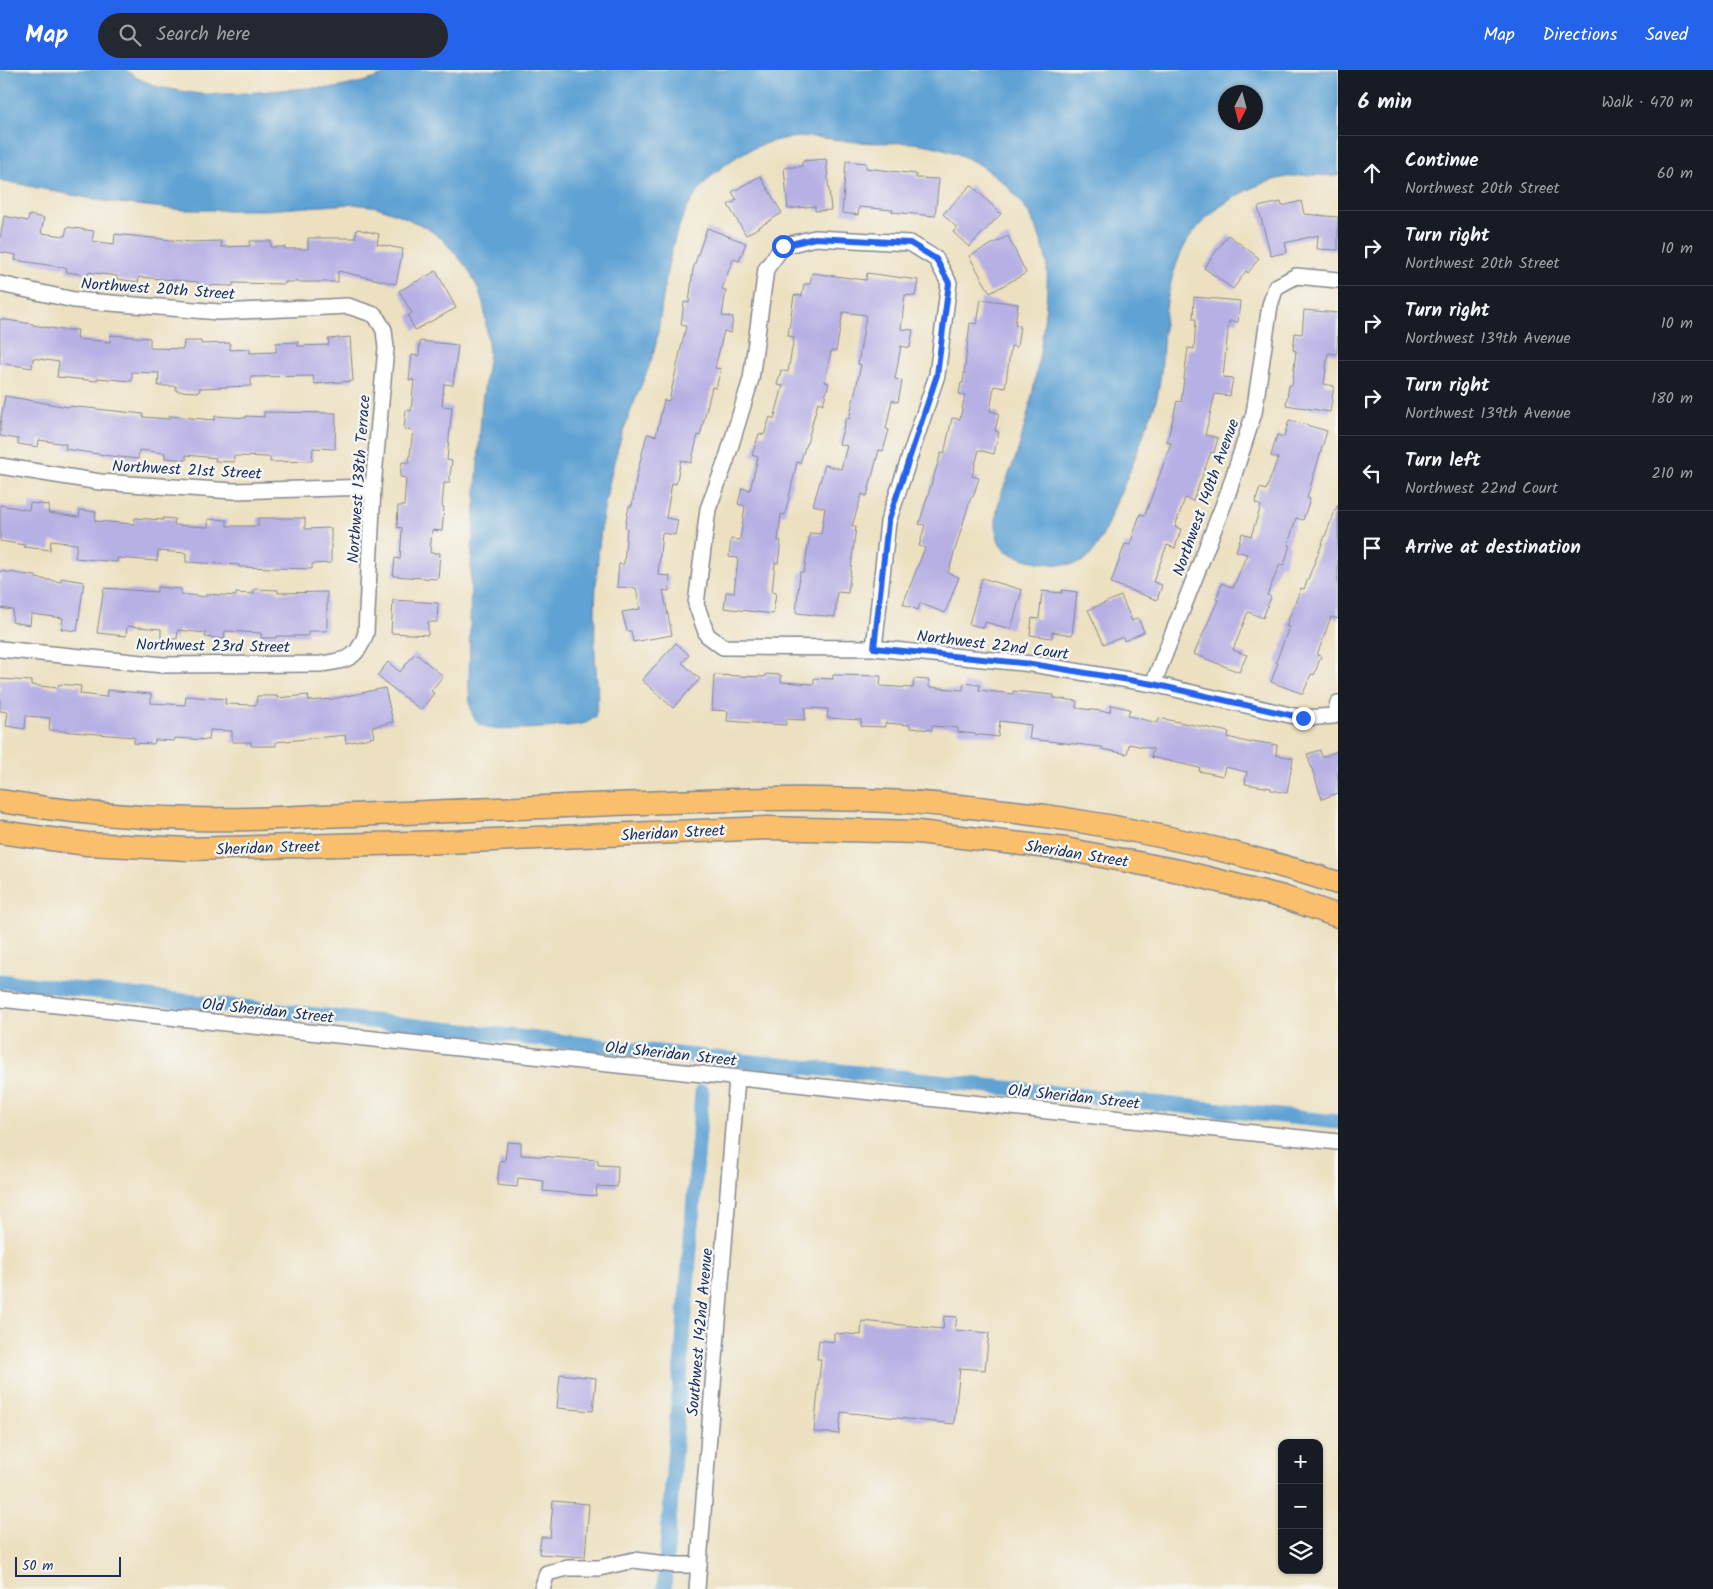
<!DOCTYPE html>
<html lang="en">
<head>
<meta charset="utf-8">
<style>
  body { margin:0; font-family:Kalam,sans-serif; background:#242831; color:#f1f3f6 }
  .controls { position:absolute; right:15px; bottom:15px; display:grid; overflow:hidden; border-radius:10px; box-shadow:0 1px 4px #0004 }
  .controls button { width:45px; height:45px; display:grid; place-items:center; padding:0; border:0; border-bottom:1px solid #363941; background:#171b24; color:#f1f3f6; font:25px sans-serif }
  .compass { position:absolute; left:1218px; top:15px; width:45px; height:45px; border-radius:50%; background:#171b24; box-shadow:0 1px 4px #0004; rotate:186deg }
  .scale { position:absolute; left:15px; bottom:12px; width:106px; box-sizing:border-box; padding-left:5px; border:2px solid #1b2f5e; border-top:0; font-size:14px; line-height:18px; white-space:nowrap; color:#1b2f5e; -webkit-text-stroke:4px #f6f6f2; paint-order:stroke }
  .stop { position:absolute; width:15px; height:15px; margin:-11px; border:4px solid #2563eb; border-radius:50%; background:#fff }
  .stop.end { background:#2563eb; border-color:#fff; box-shadow:0 1px 5px #0008 }
  .list { margin:0; padding:0; list-style:none }
  h2 { display:flex; justify-content:space-between; align-items:center; height:65px; margin:0; padding:0 20px; font-size:21px }
  h2 small { font-size:16px; font-weight:400; color:#9ea1a6 }
  .list li { display:grid; grid-template-columns:32px 1fr auto; gap:15px; align-items:center; box-sizing:border-box; height:75px; padding:0 20px; border-top:1px solid #363941 }
  .list b { display:block; font-size:19px; white-space:nowrap }
  .list p { margin:0; font-size:16px; white-space:nowrap; color:#9ea1a6 }
  .list em { font-size:16px; font-style:normal; color:#9ea1a6 }
  .icon { flex:none; width:28px; height:28px; fill:none; stroke:currentColor; stroke-width:2; stroke-linecap:round; stroke-linejoin:round }
  .map { position:relative; flex:none; width:1338px; height:1519px; overflow:hidden }
  header { display:flex; align-items:center; gap:30px; box-sizing:border-box; height:70px; padding:0 25px; background:#2563eb; color:#fff }
  header strong { font-size:24px }
  nav { display:flex; gap:28px; margin-inline-start:auto; font-size:18px }
  .search { width:350px; height:45px; background:#242831; display:flex; align-items:center; gap:12px; box-sizing:border-box; padding:0 18px; border-radius:28px; color:#9ea1a6; font-size:19px }
  main { display:flex }
  aside { flex:1; background:#171b24 }
  .map>svg:first-child { display:block }
  .water { fill:#5fa2d3; stroke:#3d6898; fill-rule:evenodd }
  .lines { fill:none; stroke-linecap:round; stroke-linejoin:round }
  .canal { stroke:#5fa2d3; stroke-width:15 }
  .building { fill:#b7b0e4 }
  .minor-casing { stroke:#84888f; stroke-width:18 }
  .primary-casing { stroke:#84888f; stroke-width:25 }
  .minor { stroke:#fff; stroke-width:15 }
  .primary { stroke:#f9bf6d; stroke-width:22 }
  .route { stroke:#2563eb; stroke-width:6 }
  .labels { text-anchor:middle; stroke-width:4.5; stroke-linejoin:round; paint-order:stroke }
  .street-label { font-size:16px; fill:#1b2f5e; stroke:#f6f6f2 }
</style>
</head>
<body>
<header>
<strong>Map</strong>
<div class="search"><svg class="icon" aria-label="search" viewBox="0 0 24 24"><circle cx="10" cy="10" r="6"/><path d="M15 15l6 6"/></svg>Search here</div>
<nav><a>Map</a><a>Directions</a><a>Saved</a></nav>
</header>
<main>
<div class="map">
<svg width="1338" height="1519" viewBox="0 0 1338 1519">
  <rect width="100%" height="100%" fill="#f6f6f2"/>
  <filter id="ink" filterUnits="userSpaceOnUse"><feTurbulence type="fractalNoise" baseFrequency=".02" numOctaves="2"/><feDisplacementMap in="SourceGraphic" scale="10" xChannelSelector="R" yChannelSelector="G"/><feConvolveMatrix kernelMatrix="1 2 1 2 8 2 1 2 1" color-interpolation-filters="sRGB"/></filter>
  <filter id="wash" filterUnits="userSpaceOnUse"><feTurbulence type="fractalNoise" baseFrequency=".0096" numOctaves="4" result="noise"/><feDisplacementMap in="SourceGraphic" scale="20" xChannelSelector="R" yChannelSelector="G"/><feGaussianBlur stdDeviation="1.12" result="paint"/><feColorMatrix in="noise" values="0 0 0 0 0 0 0 0 0 0 0 0 0 0 0 0 0 1.4 0 .05"/><feComposite in="paint" operator="in"/></filter>
  <g filter="url(#wash)">
    <rect width="100%" height="100%" fill="#ece0c0"/>
    <path class="water" d="M 0,0 L 126,0 L 137,8 L 158,17 L 200,24 L 232,24 L 307,18 L 336,18 L 367,11 L 396,0 L 1338,0 L 1338,106 C 1319,105 1301,104 1282,108 C 1245,116 1204,142 1185,175 C 1175,194 1169,217 1166,238 C 1162,266 1164,294 1158,322 C 1156,334 1151,345 1146,357 C 1137,383 1127,410 1115,435 C 1108,452 1099,482 1083,491 C 1068,500 1015,491 1003,478 C 997,471 996,461 996,452 C 996,428 1011,403 1018,380 C 1030,339 1039,296 1044,252 C 1046,234 1048,215 1047,196 C 1045,178 1038,160 1029,144 C 1004,103 961,78 914,73 C 895,72 877,74 858,72 C 839,71 821,66 802,67 C 764,68 730,86 704,114 C 666,157 666,219 656,273 C 650,300 636,325 627,351 C 614,385 606,425 601,460 C 596,500 594,542 595,582 C 595,603 601,625 595,647 C 592,650 587,653 582,654 C 565,657 495,663 481,655 C 469,647 470,632 469,619 L 471,497 L 482,332 L 489,283 L 484,237 L 479,220 L 468,199 L 455,183 L 442,169 L 427,158 L 404,147 L 377,137 L 353,134 L 265,140 L 183,140 L 108,132 L 67,124 L 0,110 ZM 1226,22 L 1256,22 L 1256,52 L 1226,52 Z"/>
    <g class="lines">
      <g class="canal">
        <polyline points="0,911 705,987 1338,1052"/>
        <polyline points="664,1519 702,1022"/>
      </g>
    </g>
    <g id="blocks">
      <g class="building">
        <polygon points="826,89 831,140 815,141 815,136 788,139 784,98 802,96 802,91"/>
        <polygon points="846,91 866,93 866,98 916,104 916,108 939,109 935,146 892,142 893,140 859,137 858,145 842,143"/>
        <polygon points="760,106 782,143 746,165 728,135 737,130 732,122"/>
        <polygon points="971,115 1001,144 969,177 953,162 957,158 943,144"/>
        <polygon points="1301,131 1304,144 1338,147 1338,180 1317,179 1318,165 1285,173 1287,182 1271,186 1258,137 1281,132 1282,136"/>
        <polygon points="29,145 44,148 41,163 65,166 67,157 94,161 92,171 114,174 115,164 190,172 221,171 221,177 250,176 250,171 271,171 271,177 285,177 285,179 308,179 308,168 355,168 357,159 379,164 377,174 403,179 396,214 338,201 338,212 285,212 285,214 233,213 233,216 198,215 198,212 139,207 138,212 117,209 117,206 88,202 88,205 66,202 67,198 15,190 16,185 0,182 0,168 4,146 28,151"/>
        <polygon points="707,158 746,173 739,191 733,189 722,219 726,220 722,246 733,247 731,263 724,261 715,298 721,299 716,318 712,317 700,366 698,365 691,393 681,390 676,414 672,413 666,448 678,450 675,465 662,463 658,505 670,506 669,521 663,520 672,565 633,572 631,561 627,561 622,542 640,539 636,518 617,517 619,494 624,494 627,458 625,457 629,436 632,436 637,404 647,364 656,366 664,330 669,331 686,256 681,255 684,232 689,233 693,199"/>
        <polygon points="1228,165 1259,188 1248,203 1246,201 1233,219 1204,198"/>
        <polygon points="1008,166 1026,203 990,223 969,186"/>
        <polygon points="436,201 456,238 415,260 408,246 412,243 399,221"/>
        <polygon points="812,203 866,210 867,203 918,210 915,226 905,225 901,259 913,260 910,278 901,276 895,309 902,311 898,332 892,330 886,359 889,360 883,381 879,380 867,426 862,424 852,456 856,456 848,523 837,522 835,547 796,543 800,502 804,502 810,463 821,464 825,438 813,435 825,395 841,399 847,376 839,374 846,348 849,349 861,295 858,294 866,245 843,242 836,281 831,281 825,312 829,313 823,334 818,332 806,377 805,377 800,393 797,392 785,445 781,444 778,471 781,471 778,493 775,493 772,522 776,523 773,544 724,538 726,522 734,523 738,488 729,487 731,469 740,470 745,436 738,434 742,418 750,420 758,387 752,385 759,364 764,365 770,347 774,349 783,316 777,315 781,300 788,302 794,267 788,266 794,225 802,226 804,214 810,214"/>
        <polygon points="1194,227 1240,231 1238,252 1229,251 1223,307 1233,308 1230,326 1215,324 1205,365 1218,368 1214,383 1211,382 1193,431 1185,428 1175,457 1181,459 1175,478 1167,475 1153,512 1162,515 1157,530 1111,513 1125,474 1130,475 1140,444 1145,445 1171,373 1167,372 1177,331 1181,332 1188,278 1194,279 1196,249 1193,249"/>
        <polygon points="981,229 1018,234 1015,254 1020,255 1017,277 1011,276 1005,318 994,316 990,341 999,343 995,361 999,362 994,384 979,380 972,406 979,408 973,427 971,427 948,503 959,507 945,543 920,533 918,540 903,534 925,478 919,476 925,455 919,454 941,383 944,384 952,348 960,349 965,325 959,324 961,313 963,313 970,253 977,254"/>
        <polygon points="1304,240 1338,243 1337,284 1328,283 1324,314 1334,316 1330,342 1286,335 1289,315 1292,315 1296,281 1293,280 1295,263 1302,264"/>
        <polygon points="0,249 33,254 33,255 62,260 78,260 77,269 110,272 110,265 150,268 150,278 183,279 184,271 201,271 201,274 230,273 230,280 250,279 250,283 276,282 276,273 298,272 298,276 329,275 328,269 350,267 353,311 314,314 313,306 251,307 251,316 200,318 199,322 176,321 176,316 158,316 159,303 132,302 132,311 97,308 97,311 57,307 59,292 33,288 32,298 0,293"/>
        <polygon points="420,271 458,275 453,315 444,314 442,336 452,337 447,390 452,391 449,413 444,413 442,437 444,437 442,461 432,460 430,483 440,483 438,509 393,506 395,488 400,489 402,458 397,457 398,436 404,436 406,408 400,407 402,392 409,393 413,360 404,359 406,340 411,341 414,310 409,310 412,285 419,286"/>
        <polygon points="5,326 68,337 69,336 143,344 143,347 169,349 169,346 215,350 215,346 246,348 246,346 264,347 264,342 336,343 335,379 313,378 312,391 270,392 270,387 234,386 234,392 215,391 216,388 186,385 186,390 165,388 165,383 139,380 138,389 111,386 65,379 66,374 39,370 38,377 18,374 18,369 0,366 0,354"/>
        <polygon points="1289,350 1327,361 1307,428 1310,429 1303,450 1296,448 1288,475 1290,475 1284,495 1280,494 1267,525 1271,527 1263,548 1248,542 1233,580 1247,585 1239,602 1194,584 1218,530 1216,529 1222,513 1233,518 1247,484 1236,481 1242,463 1251,466 1261,436 1255,433 1260,418 1266,420 1278,388 1271,386 1277,365 1284,367"/>
        <polygon points="30,433 49,435 48,443 79,447 80,440 96,442 95,451 134,454 135,448 163,450 163,448 175,449 174,455 208,457 208,449 227,450 227,456 258,456 258,448 305,448 305,459 331,458 331,493 312,494 312,499 239,497 239,495 186,492 186,483 158,481 157,491 117,488 117,492 75,488 77,474 51,471 50,480 24,477 25,475 0,471 0,435 29,440"/>
        <polygon points="1337,436 1338,436 1338,549 1331,547 1317,585 1321,586 1314,605 1311,604 1303,624 1271,612 1278,593 1276,592 1289,557 1286,556 1301,518 1304,519"/>
        <polygon points="0,501 36,506 36,508 61,512 61,508 84,512 77,561 61,559 63,548 31,544 30,555 12,552 13,540 0,538"/>
        <polygon points="982,508 1022,520 1011,559 985,552 984,558 969,554"/>
        <polygon points="157,517 181,519 181,524 206,527 206,524 236,526 236,523 254,524 254,519 278,520 278,523 327,522 327,561 308,561 308,566 276,566 276,568 261,568 261,563 225,561 224,569 205,567 206,563 178,560 177,569 161,568 161,559 127,556 126,566 97,563 104,518 157,522"/>
        <polygon points="1062,520 1077,522 1072,565 1052,562 1052,568 1030,565 1032,548 1039,549 1042,521 1062,523"/>
        <polygon points="1121,526 1132,551 1138,548 1144,562 1124,571 1123,567 1104,574 1088,540"/>
        <polygon points="393,530 438,533 437,552 428,552 428,565 391,563"/>
        <polygon points="676,573 689,585 682,593 700,609 673,638 642,610"/>
        <polygon points="415,583 443,606 431,621 434,623 421,640 377,606 388,592 400,602"/>
        <polygon points="766,604 781,605 781,612 814,614 814,608 833,609 833,605 881,606 880,616 913,618 914,609 929,610 929,617 963,620 964,613 980,615 979,620 1013,624 1013,621 1054,625 1053,628 1077,631 1076,638 1110,642 1111,635 1130,639 1128,646 1158,653 1159,648 1229,662 1228,667 1251,673 1252,671 1277,675 1276,685 1293,688 1287,723 1271,720 1271,718 1245,714 1247,702 1225,697 1223,706 1199,701 1200,698 1151,687 1153,679 1129,674 1127,684 1102,679 1102,677 1029,669 1031,655 1000,651 998,667 958,662 958,658 932,656 932,660 910,658 910,655 885,653 885,657 861,656 861,650 827,648 828,639 805,638 805,650 786,649 786,655 727,651 728,641 712,640 714,605 765,607"/>
        <polygon points="0,609 31,611 31,615 58,618 59,614 81,616 80,624 106,627 107,620 151,624 151,633 185,635 186,626 226,629 225,634 256,635 257,626 277,626 277,628 308,625 309,631 332,629 385,618 393,652 372,657 374,667 346,673 345,665 276,672 276,676 251,676 251,672 232,672 232,661 210,660 209,670 175,668 174,671 155,670 154,674 134,673 134,667 49,660 50,648 26,646 25,659 6,656 8,642 0,641"/>
        <polygon points="1320,680 1322,687 1338,681 1338,723 1322,729 1307,684"/>
        <polygon points="507,1072 521,1073 521,1085 598,1090 598,1095 618,1096 617,1117 597,1116 596,1126 543,1121 544,1111 518,1108 517,1117 497,1115 500,1090 505,1091"/>
        <polygon points="944,1246 957,1247 955,1260 989,1263 985,1300 960,1298 954,1354 841,1342 839,1364 814,1362 821,1289 817,1289 819,1270 834,1272 834,1263 861,1265 862,1251 943,1259"/>
        <polygon points="560,1304 596,1308 593,1341 557,1338"/>
        <polygon points="553,1431 589,1434 585,1487 539,1484 541,1467 550,1467"/>
      </g>
    </g>
  </g>
  <g filter="url(#ink)">
    <use href="#blocks" fill-opacity="0" stroke="#84888f" stroke-width="1"/>
    <g class="lines">
      <g class="minor-casing">
        <g id="minor">
          <path d="M 0,214 L 74,230 L 219,242 L 348,236 L 375,245 L 384,260 L 386,278 L 373,417 L 366,563 C 357,590 347,590 321,594 L 163,595 L 0,579"/>
          <polyline points="0,396 100,412 233,421 373,417"/>
          <polyline points="874,578 888,452 937,305 949,213 936,189 910,173 815,168 783,176 766,199 751,309 726,391 708,439 696,534 707,565 723,577 874,578 1032,594 1153,614 1303,648 1334,646 1338,633"/>
          <polyline points="1153,614 1228,423 1254,343 1270,235 1276,217 1296,206 1338,210"/>
          <polyline points="0,929 1338,1072"/>
          <polyline points="542,1519 547,1503 568,1498 599,1498 634,1490 675,1495 699,1495"/>
          <polyline points="697,1519 737,1008"/>
        </g>
      </g>
      <g class="primary-casing">
        <g id="primary">
          <path d="M 0,731 C 65,742 130,748 195,749 C 247,751 299,746 351,745 C 491,740 631,732 771,729 C 961,725 1157,755 1338,813"/>
          <polyline points="0,762 87,774 188,779 447,772 768,758 918,762 1065,779 1179,801 1283,827 1338,846"/>
        </g>
      </g>
      <use href="#minor" class="minor"/>
      <use href="#primary" class="primary"/>
    </g>
  </g>
  <g class="lines" filter="url(#ink)">
    <polyline class="route" points="783,176 815,168 910,173 936,189 949,213 937,305 888,452 874,578 1032,594 1153,614 1303,648"/>
  </g>
  <g class="labels">
    <g class="street-label">
      <text transform="translate(158 218) rotate(4)" y="6">Northwest 20th Street</text>
      <text transform="translate(187 399) rotate(3)" y="6">Northwest 21st Street</text>
      <text transform="translate(358 409) rotate(-86)" y="6">Northwest 138th Terrace</text>
      <text transform="translate(1205 427) rotate(-70)" y="6">Northwest 140th Avenue</text>
      <text transform="translate(993 574) rotate(7)" y="6">Northwest 22nd Court</text>
      <text transform="translate(213 575) rotate(1)" y="6">Northwest 23rd Street</text>
      <text transform="translate(673 762) rotate(-3)" y="6">Sheridan Street</text>
      <text transform="translate(268 777) rotate(-2)" y="6">Sheridan Street</text>
      <text transform="translate(1077 783) rotate(9)" y="6">Sheridan Street</text>
      <text transform="translate(268 940) rotate(6)" y="6">Old Sheridan Street</text>
      <text transform="translate(671 983) rotate(6)" y="6">Old Sheridan Street</text>
      <text transform="translate(1074 1026) rotate(6)" y="6">Old Sheridan Street</text>
      <text transform="translate(699 1262) rotate(-85)" y="6">Southwest 142nd Avenue</text>
    </g>
  </g>
</svg>
<div class="controls">
<button>+</button>
<button>−</button>
<button><svg class="icon" aria-label="layers" viewBox="0 0 24 24"><path d="M12 4l9 5-9 5-9-5zM3 14l9 5 9-5"/></svg></button>
</div>
<svg class="compass" viewBox="-18 -18 36 36"><path d="M0-13l5 13h-10z" fill="#e53935"/><path d="M0 13l5-13h-10z" fill="#9ea1a6"/></svg>
<div class="scale">50 m</div>
<div class="stop" style="left:783px;top:176px"></div>
<div class="stop end" style="left:1303px;top:648px"></div>
</div>
<aside>
<h2>6 min<small>Walk · 470 m</small></h2>
<ul class="list">
<li><svg class="icon" aria-label="ahead" viewBox="0 0 24 24"><path d="M12 20V5M6 11l6-6 6 6"/></svg><div><b>Continue</b><p>Northwest 20th Street</p></div><em>60 m</em></li>
<li><svg class="icon" aria-label="right" viewBox="0 0 24 24"><path d="M7 20v-9h11M14 6l5 5-5 5"/></svg><div><b>Turn right</b><p>Northwest 20th Street</p></div><em>10 m</em></li>
<li><svg class="icon" aria-label="right" viewBox="0 0 24 24"><path d="M7 20v-9h11M14 6l5 5-5 5"/></svg><div><b>Turn right</b><p>Northwest 139th Avenue</p></div><em>10 m</em></li>
<li><svg class="icon" aria-label="right" viewBox="0 0 24 24"><path d="M7 20v-9h11M14 6l5 5-5 5"/></svg><div><b>Turn right</b><p>Northwest 139th Avenue</p></div><em>180 m</em></li>
<li><svg class="icon" aria-label="left" viewBox="0 0 24 24"><path d="M17 20v-9H6M10 6l-5 5 5 5"/></svg><div><b>Turn left</b><p>Northwest 22nd Court</p></div><em>210 m</em></li>
<li><svg class="icon" aria-label="arrive" viewBox="0 0 24 24"><path d="M6 21V4h12l-3 4 3 4H6"/></svg><div><b>Arrive at destination</b></div></li>
</ul>
</aside>
</main>
</body>
</html>
